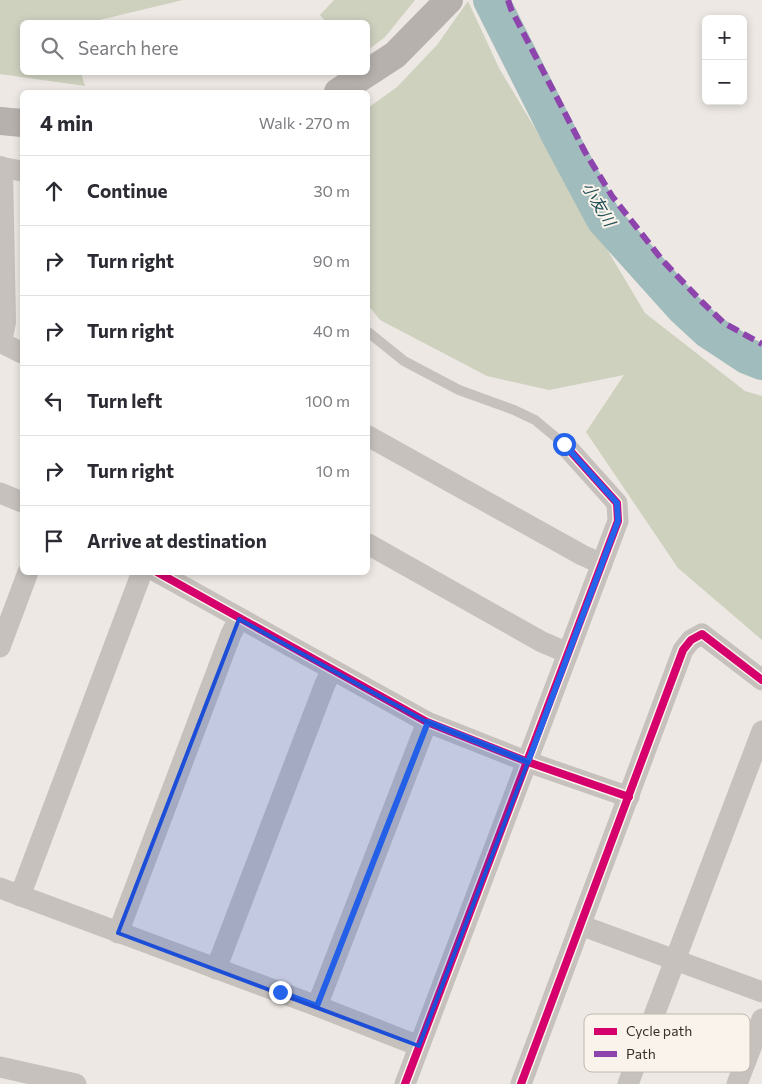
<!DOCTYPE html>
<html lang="en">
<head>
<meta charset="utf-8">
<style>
  body { margin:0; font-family:Commissioner,"Noto Sans JP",sans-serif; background:#f2f2f3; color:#2b2b33 }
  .controls { position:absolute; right:15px; top:15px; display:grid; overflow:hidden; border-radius:8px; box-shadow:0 2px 8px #0003 }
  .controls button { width:45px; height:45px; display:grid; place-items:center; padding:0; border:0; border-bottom:1px solid #e1e1e2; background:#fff; color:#2b2b33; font:25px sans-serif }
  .stop { position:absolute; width:15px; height:15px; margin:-11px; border:4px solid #2563eb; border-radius:50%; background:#fff }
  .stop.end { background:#2563eb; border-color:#fff; box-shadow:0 1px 5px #0008 }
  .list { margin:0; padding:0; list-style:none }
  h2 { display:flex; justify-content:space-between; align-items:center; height:65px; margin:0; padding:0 20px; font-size:21px }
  h2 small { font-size:16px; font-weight:400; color:#7c7c81 }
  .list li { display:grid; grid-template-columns:32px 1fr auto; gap:15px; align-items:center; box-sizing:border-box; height:70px; padding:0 20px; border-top:1px solid #e1e1e2 }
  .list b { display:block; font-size:19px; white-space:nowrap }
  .list em { font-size:16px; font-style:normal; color:#7c7c81 }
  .icon { flex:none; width:28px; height:28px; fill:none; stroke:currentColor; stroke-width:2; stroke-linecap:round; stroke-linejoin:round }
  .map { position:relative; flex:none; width:762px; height:1084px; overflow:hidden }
  .search { position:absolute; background:#fff; box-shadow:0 2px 8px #0003; left:20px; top:20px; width:350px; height:55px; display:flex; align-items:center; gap:12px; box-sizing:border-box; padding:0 18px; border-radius:8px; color:#7c7c81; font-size:19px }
  .panel { position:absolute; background:#fff; box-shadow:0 2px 8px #0003; left:20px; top:90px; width:350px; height:485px; border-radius:8px }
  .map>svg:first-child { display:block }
  .green { fill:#ced1be }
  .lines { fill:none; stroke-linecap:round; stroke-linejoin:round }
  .river { stroke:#a1bcbc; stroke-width:36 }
  .service { stroke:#c6c1bc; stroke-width:10 }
  .minor { stroke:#c6c1bc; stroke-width:21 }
  .tertiary { stroke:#c6c1bc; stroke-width:26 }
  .secondary { stroke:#b7b1ad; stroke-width:28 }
  .quiet { stroke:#8e44ad; stroke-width:6; stroke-dasharray:12 6; stroke-linecap:butt }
  .cycleway-casing { stroke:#f9f3eb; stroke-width:11 }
  .cycleway { stroke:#d6006c; stroke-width:8 }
  .route { stroke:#2563eb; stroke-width:6 }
  .marked { fill:#1d4ed8; fill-opacity:0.2; stroke:#1d4ed8; stroke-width:4; stroke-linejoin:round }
  .labels { text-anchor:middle; stroke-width:4; stroke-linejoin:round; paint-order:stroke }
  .water-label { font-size:16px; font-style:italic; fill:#225156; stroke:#f9f3eb }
  .key { fill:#f9f3eb; stroke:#bfb8b1; stroke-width:1 }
  .key-label { font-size:14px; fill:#372e2a }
</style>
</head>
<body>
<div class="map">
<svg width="762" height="1084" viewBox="0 0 762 1084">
  <rect width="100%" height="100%" fill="#ede8e3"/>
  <g class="green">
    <polygon points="0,0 183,0 91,22 22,22 22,72 81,73 85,86 0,74"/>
    <polygon points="334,0 415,0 385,37 368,50 368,22 326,22 320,15"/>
    <polygon points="468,1 499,68 645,313 745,391 762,396 762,640 678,568 586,432 624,375 549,390 487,376 380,320 368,305 368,108 397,87 437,45"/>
  </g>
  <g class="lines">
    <polyline class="river" points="491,0 558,133 604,219 683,307 709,331 747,356 762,362"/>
    <polyline class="service" points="368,332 404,361 459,390 514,410 535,420 564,444"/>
    <g class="minor">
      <polyline points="0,167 22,171"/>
      <polyline points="0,342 22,353"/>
      <polyline points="368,436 582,555 602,564"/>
      <polyline points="0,493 22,502"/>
      <polyline points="368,544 542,642 568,653"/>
      <polyline points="157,572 427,722 528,762 629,797"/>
      <polyline points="0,647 28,572"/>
      <polyline points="0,888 317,1006 419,1046"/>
      <polyline points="20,896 142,572"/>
      <polyline points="580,925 762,992"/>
      <polyline points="118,933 231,634 239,619"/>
      <polyline points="216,969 325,684 332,670"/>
      <polyline points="317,1006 427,722"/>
      <polyline points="0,1067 76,1084"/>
      <polyline points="405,1084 618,521 617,503 564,444"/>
      <polyline points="521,1084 683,650 691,640 702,634 762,680"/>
      <polyline points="628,1084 762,731"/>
      <polyline points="737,1084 762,1019"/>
    </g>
    <polyline class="tertiary" points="0,169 3,322 0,336"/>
    <g class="secondary">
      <polyline points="338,92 395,55 449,0"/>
      <polyline points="0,121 22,123"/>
    </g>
    <polyline class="quiet" points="508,0 511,9 585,152 612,196 663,261 702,302 724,323 762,344"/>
    <g class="cycleway-casing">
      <g id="cycleway">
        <polyline points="157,572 427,722 528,762 629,797"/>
        <polyline points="405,1084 618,521 617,503 564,444"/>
        <polyline points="521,1084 683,650 691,640 702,634 762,680"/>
      </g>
    </g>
    <use href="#cycleway" class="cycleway"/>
  </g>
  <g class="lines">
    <polyline class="route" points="280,992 317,1006 428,722 528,762 618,521 617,503 564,444"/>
  </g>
  <path class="marked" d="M 239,619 L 427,722 L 528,762 L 419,1046 L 118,933 Z"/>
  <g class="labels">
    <g class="water-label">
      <text transform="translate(599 204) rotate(59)" y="6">小友川</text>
    </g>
  </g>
  <rect x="584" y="1014" width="166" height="58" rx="8" class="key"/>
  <rect x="594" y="1028" width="23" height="7" fill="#d6006c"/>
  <rect x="594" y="1051" width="23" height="6" fill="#8e44ad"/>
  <g class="key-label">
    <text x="626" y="1036">Cycle path</text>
    <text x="626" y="1059">Path</text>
  </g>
</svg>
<div class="controls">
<button>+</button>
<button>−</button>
</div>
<div class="stop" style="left:564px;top:444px"></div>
<div class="stop end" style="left:280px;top:992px"></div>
<div class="search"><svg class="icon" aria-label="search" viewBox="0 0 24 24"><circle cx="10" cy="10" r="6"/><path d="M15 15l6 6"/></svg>Search here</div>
<section class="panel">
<h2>4 min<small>Walk · 270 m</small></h2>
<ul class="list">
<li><svg class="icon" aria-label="ahead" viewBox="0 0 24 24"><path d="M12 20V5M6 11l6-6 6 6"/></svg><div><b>Continue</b></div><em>30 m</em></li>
<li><svg class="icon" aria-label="right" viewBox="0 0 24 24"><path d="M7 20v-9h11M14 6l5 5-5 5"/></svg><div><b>Turn right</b></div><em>90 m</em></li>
<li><svg class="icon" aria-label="right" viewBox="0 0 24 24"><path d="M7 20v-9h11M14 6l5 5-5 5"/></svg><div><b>Turn right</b></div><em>40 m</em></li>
<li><svg class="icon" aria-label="left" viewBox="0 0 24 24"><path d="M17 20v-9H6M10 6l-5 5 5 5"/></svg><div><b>Turn left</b></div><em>100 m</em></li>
<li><svg class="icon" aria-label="right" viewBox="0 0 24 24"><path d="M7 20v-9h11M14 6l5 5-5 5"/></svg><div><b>Turn right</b></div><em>10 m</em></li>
<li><svg class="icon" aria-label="arrive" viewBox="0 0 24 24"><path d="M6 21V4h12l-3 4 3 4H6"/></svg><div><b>Arrive at destination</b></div></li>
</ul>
</section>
</div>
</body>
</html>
